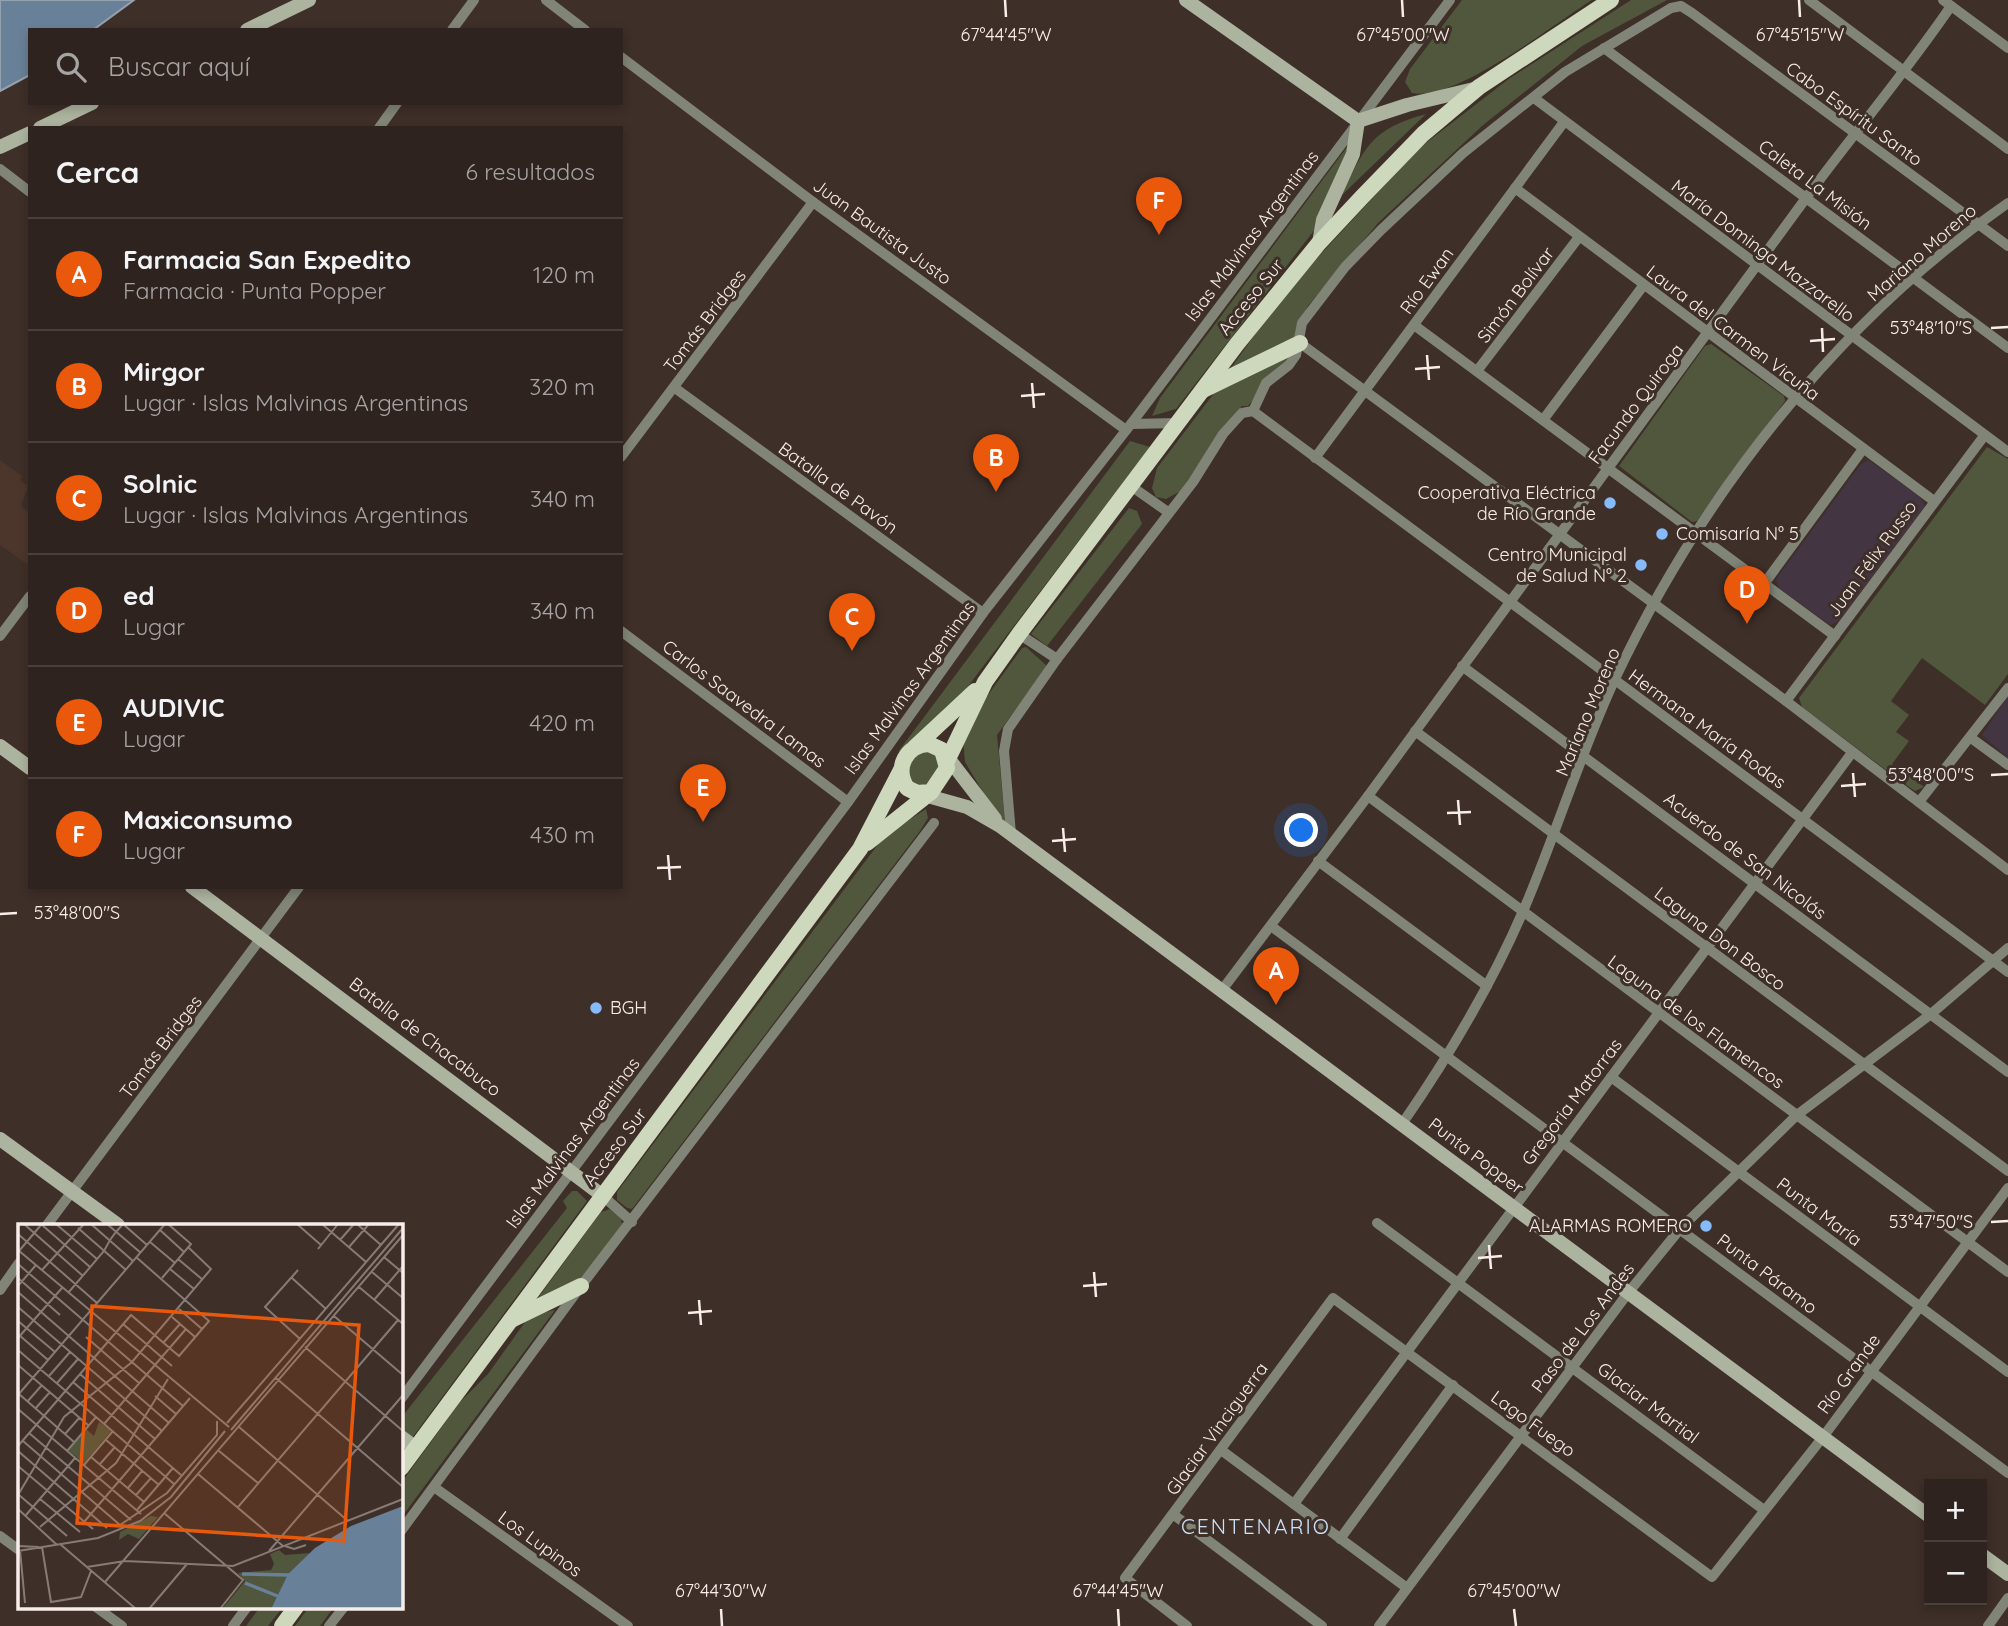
<!DOCTYPE html>
<html lang="es">
<head>
<meta charset="utf-8">
<style>
  body { margin:0; font-family:Quicksand,sans-serif; background:#362b27; color:#f1f3f6 }
  .controls { position:absolute; right:21px; bottom:21px; display:grid; overflow:hidden; border-radius:0px; box-shadow:0 4px 10px #0003 }
  .controls button { width:63px; height:63px; display:grid; place-items:center; padding:0; border:0; border-bottom:2px solid #49403c; background:#2e231e; color:#f1f3f6; font:35px sans-serif }
  .you { position:absolute; left:1302px; top:831px; width:24px; height:24px; margin:-18px; border:5px solid #fff; border-radius:50%; background:#1a73e8; box-shadow:0 0 0 10px #1a73e833 }
  .badge { display:grid; place-items:center; width:46px; height:46px; border-radius:50%; background:#ea580c; color:#fff; font-size:23px; font-weight:700 }
  .pin { position:absolute; translate:-50% -58px; filter:drop-shadow(0 2px 4px #0008) }
  .pin::after { content:''; position:absolute; top:37px; width:24px; height:21px; background:inherit; clip-path:polygon(0 0,100% 0,50% 100%) }
  .list { margin:0; padding:0; list-style:none }
  h2 { display:flex; justify-content:space-between; align-items:center; height:91px; margin:0; padding:0 28px; font-size:30px }
  h2 small { font-size:23px; font-weight:400; color:#a7a4a4 }
  .list li { display:grid; grid-template-columns:46px 1fr auto; gap:21px; align-items:center; box-sizing:border-box; height:112px; padding:0 28px; border-top:2px solid #49403c }
  .list b { display:block; font-size:26px; white-space:nowrap }
  .list p { margin:0; font-size:23px; white-space:nowrap; color:#a7a4a4 }
  .list em { font-size:23px; font-style:normal; color:#a7a4a4 }
  .icon { flex:none; width:38px; height:38px; fill:none; stroke:currentColor; stroke-width:2; stroke-linecap:round; stroke-linejoin:round }
  .map { position:relative; flex:none; width:2008px; height:1626px; overflow:hidden }
  .search { position:absolute; background:#2e231e; box-shadow:0 4px 10px #0003; left:28px; top:28px; width:595px; height:77px; display:flex; align-items:center; gap:18px; box-sizing:border-box; padding:0 24px; border-radius:0px; color:#a7a4a4; font-size:26px }
  .panel { position:absolute; background:#2e231e; box-shadow:0 4px 10px #0003; left:28px; top:126px; width:595px; height:763px; border-radius:0px }
  .map>svg:first-child { display:block }
  .built { fill:#4c362c }
  .education { fill:#443542 }
  .green { fill:#50573c }
  .water { fill:#698198; stroke:#94a2b0; stroke-width:2 }
  .lines { fill:none; stroke-linecap:round; stroke-linejoin:round }
  .street { stroke:#818578; stroke-width:10 }
  .secondary { stroke:#acb49f; stroke-width:14 }
  .primary { stroke:#ced8bc; stroke-width:16 }
  .ticks { fill:none; stroke:#f8eee9; stroke-width:2.5 }
  .poi-dot { fill:#86bbfb; stroke:#3e2f28; stroke-width:2.5 }
  .labels { text-anchor:middle; stroke-width:6; stroke-linejoin:round; paint-order:stroke }
  .street-label { font-size:18px; fill:#f8eee9; stroke:#3e2f28 }
  .poi-label { font-size:18px; fill:#f8eee9; stroke:#3e2f28; text-anchor:end }
  .quarter-label { font-size:21px; letter-spacing:2px; fill:#cde1f9; stroke:#3e2f28 }
  .inset-river { fill:none; stroke:#698198; stroke-width:3.5 }
  .inset-road { fill:none; stroke:#887b75; stroke-width:2 }
  .view { fill:#e8590c; fill-opacity:0.15; stroke:#e8590c; stroke-width:3.5 }
  .inset-edge { fill:none; stroke:#f8eee9; stroke-width:3.5 }
  .ticks-label { font-size:18px; text-anchor:middle; fill:#f8eee9; stroke:#3e2f28; stroke-width:6; stroke-linejoin:round; paint-order:stroke }
</style>
</head>
<body>
<div class="map">
<svg width="2008" height="1626" viewBox="0 0 2008 1626">
  <rect width="100%" height="100%" fill="#3e2f28"/>
  <polygon class="built" points="0,460 22,476 20,480 28,486 21,506 30,513 30,566 0,545"/>
  <g class="education">
    <polygon points="1869,460 1921,498 1925,506 1839,621 1830,625 1779,588 1776,579 1861,464"/>
    <polygon points="2008,696 2008,758 1982,735"/>
  </g>
  <g class="green">
    <path d="M 1462,0 L 1592,0 C 1552,25 1456,102 1412,93 L 1405,82 L 1410,69 Z"/>
    <polygon points="1631,0 1667,0 1582,46 1482,126 1379,222 1308,306 1294,338 1226,375 1283,295 1418,149 1510,78"/>
    <path d="M 1426,114 L 1342,195 C 1365,146 1372,129 1426,114 Z"/>
    <polygon points="1350,143 1316,228 1176,409 1152,416 1160,398"/>
    <polygon points="1711,344 1784,396 1785,401 1697,521 1692,522 1619,466 1705,346"/>
    <polygon points="1293,354 1248,406 1242,406 1181,491 1166,499 1156,497 1152,488 1157,468 1218,388"/>
    <polygon points="1130,441 1150,447 950,710 898,752"/>
    <polygon points="1987,447 2008,459 2008,674 1985,705 1922,658 1891,701 1909,715 1896,732 1909,741 1892,764 1924,787 1915,791 1906,785 1906,780 1893,771 1890,773 1802,707 1799,698"/>
    <polygon points="1129,508 1137,511 1142,524 1047,646 1031,634"/>
    <polygon points="1026,647 1047,666 997,735 1005,822 995,812 965,762 963,741 972,717 1022,648"/>
    <polygon points="927,750 940,758 937,777 924,787 913,785 907,770 914,756"/>
    <polygon points="926,809 928,818 920,831 632,1209 627,1208 617,1200 617,1192 885,835"/>
    <polygon points="572,1191 577,1191 587,1201 412,1438 401,1434 401,1418 567,1208 563,1201"/>
    <polygon points="610,1209 621,1219 622,1224 577,1285 535,1302 601,1212"/>
    <polygon points="555,1310 401,1518 401,1483 460,1402 488,1374 530,1315"/>
    <polygon points="260,1607 283,1607 268,1626 246,1626"/>
    <polygon points="309,1607 334,1607 320,1626 295,1626"/>
  </g>
  <polygon class="water" points="0,0 134,0 93,30 30,30 30,75 0,91"/>
  <g class="lines">
    <g class="street">
      <polyline points="546,0 585,30"/>
      <polyline points="1809,0 2008,149"/>
      <polyline points="1943,0 2008,48"/>
      <polyline points="452,30 474,0"/>
      <polyline points="1604,48 2008,348"/>
      <polyline points="621,57 813,202 1126,430"/>
      <polyline points="1534,98 2008,452"/>
      <polyline points="379,128 397,103"/>
      <polyline points="0,169 30,192"/>
      <polyline points="1515,188 1934,501"/>
      <polyline points="1414,325 1835,636"/>
      <polyline points="1300,343 1786,701 2008,870"/>
      <polyline points="1477,371 1579,237"/>
      <polyline points="675,388 983,613"/>
      <polyline points="1253,411 1266,383 1289,365 1296,355 1302,323 1345,267 1381,230 1463,153 1565,72 1671,8 1681,6 1692,13 2008,246"/>
      <polyline points="1253,411 2008,972"/>
      <polyline points="1543,420 1643,286"/>
      <polyline points="1131,424 1178,423"/>
      <polyline points="621,457 813,202"/>
      <polyline points="1315,458 1564,122"/>
      <polyline points="1131,486 1168,512"/>
      <polyline points="1764,584 1863,449"/>
      <polyline points="621,631 848,802"/>
      <polyline points="1019,634 1057,659"/>
      <polyline points="0,636 30,596"/>
      <polyline points="1462,666 2008,1072"/>
      <polyline points="1786,701 1984,436"/>
      <polyline points="1415,731 2008,1171"/>
      <polyline points="1971,738 2008,765"/>
      <polyline points="1368,796 2008,1272"/>
      <polyline points="1919,802 2008,688"/>
      <polyline points="1011,834 1004,751 1008,729 1057,659 1193,482 1223,434 1242,413 1253,411"/>
      <polyline points="1318,861 1487,986"/>
      <polyline points="1271,926 2008,1473"/>
      <path d="M 1222,990 L 1368,796 L 1806,198 C 1854,133 1906,72 1951,6"/>
      <polyline points="1611,1077 2008,1372"/>
      <path d="M 1402,1124 C 1449,1056 1491,986 1524,909 C 1556,834 1580,754 1615,679 C 1702,494 1839,320 2008,203"/>
      <polyline points="603,1196 632,1222"/>
      <polyline points="1377,1223 1764,1510"/>
      <polyline points="47,1225 299,887"/>
      <polyline points="0,1290 19,1263"/>
      <polyline points="401,1399 848,802 983,613 1131,424 1450,0"/>
      <polyline points="1221,1450 1407,1588"/>
      <polyline points="434,1487 628,1626"/>
      <polyline points="1294,1504 1851,754"/>
      <polyline points="1174,1515 1322,1626"/>
      <polyline points="401,1531 581,1286 934,823"/>
      <polyline points="0,1536 19,1550"/>
      <polyline points="1340,1539 1453,1385"/>
      <polyline points="96,1607 122,1626"/>
      <polyline points="233,1626 247,1607"/>
      <polyline points="329,1626 344,1607"/>
      <polyline points="1187,1626 1125,1578 1333,1298 1712,1577 1823,1437 2008,1188"/>
      <polyline points="1379,1626 1628,1293 1680,1229 1797,1115 1931,1014 2008,948"/>
      <polyline points="1988,1626 2008,1598"/>
    </g>
    <g class="secondary">
      <polyline points="1186,0 1358,121"/>
      <polyline points="247,30 309,0"/>
      <polyline points="1358,121 1407,105 1478,88"/>
      <polyline points="40,128 92,103"/>
      <polyline points="0,147 30,133"/>
      <polyline points="1319,243 1323,220 1353,154 1358,121"/>
      <polyline points="0,746 30,768"/>
      <polyline points="942,750 995,819"/>
      <polyline points="917,793 967,807 1000,826 1929,1516"/>
      <polyline points="192,887 603,1196"/>
      <polyline points="0,1139 118,1225"/>
      <polyline points="401,1437 416,1448"/>
      <polyline points="1982,1555 2008,1574"/>
    </g>
    <g class="primary">
      <polyline points="1203,390 1300,343"/>
      <path d="M 929,744 L 942,750 L 947,768 L 931,792 L 917,793 L 907,788 C 894,768 906,745 929,744 Z"/>
      <polyline points="915,747 975,691"/>
      <polyline points="947,761 985,682 1019,634 1237,344 1319,243 1362,197 1423,134 1479,87 1611,0"/>
      <polyline points="867,843 931,792"/>
      <polyline points="511,1320 581,1286"/>
      <polyline points="401,1468 860,849 901,770"/>
      <polyline points="282,1626 296,1607"/>
    </g>
  </g>
  <path class="ticks" d="M 1005,0 L 1006,17M 1402,0 L 1403,17M 1799,0 L 1800,17M 1822,328 L 1823,352M 1991,328 L 2008,327M 1810,341 L 1835,339M 1427,355 L 1429,380M 1415,369 L 1440,367M 1032,383 L 1034,408M 1021,396 L 1045,394M 1853,773 L 1855,797M 1991,775 L 2008,774M 1841,786 L 1866,784M 1458,800 L 1460,825M 1447,813 L 1471,812M 1063,828 L 1065,852M 1052,841 L 1076,839M 668,855 L 670,880M 657,868 L 681,867M 0,914 L 17,913M 1991,1222 L 2008,1221M 1489,1245 L 1491,1269M 1478,1258 L 1502,1256M 1094,1272 L 1096,1297M 1083,1286 L 1107,1284M 699,1300 L 701,1325M 688,1313 L 712,1311M 721,1609 L 722,1626M 1118,1609 L 1119,1626M 1514,1609 L 1516,1626"/>
  <g class="poi-dot">
    <circle cx="1610" cy="503" r="7"/>
    <circle cx="1662" cy="534" r="7"/>
    <circle cx="1641" cy="565" r="7"/>
    <circle cx="596" cy="1008" r="7"/>
    <circle cx="1706" cy="1226" r="7"/>
  </g>
  <g class="labels">
    <g class="street-label">
      <text transform="translate(1854 114) rotate(36)" y="6">Cabo Espíritu Santo</text>
      <text transform="translate(1815 185) rotate(37)" y="6">Caleta La Misión</text>
      <text transform="translate(882 232) rotate(36)" y="6">Juan Bautista Justo</text>
      <text transform="translate(1252 236) rotate(-53)" y="6">Islas Malvinas Argentinas</text>
      <text transform="translate(1763 251) rotate(37)" y="6">María Dominga Mazzarello</text>
      <text transform="translate(1922 253) rotate(-41)" y="6">Mariano Moreno</text>
      <text transform="translate(1427 281) rotate(-54)" y="6">Río Ewan</text>
      <text transform="translate(1516 295) rotate(-53)" y="6">Simón Bolívar</text>
      <text transform="translate(1251 297) rotate(-51)" y="6">Acceso Sur</text>
      <text transform="translate(705 321) rotate(-53)" y="6">Tomás Bridges</text>
      <text transform="translate(1733 333) rotate(37)" y="6">Laura del Carmen Vicuña</text>
      <text transform="translate(1636 404) rotate(-53)" y="6">Facundo Quiroga</text>
      <text transform="translate(838 488) rotate(36)" y="6">Batalla de Pavón</text>
      <text transform="translate(1872 559) rotate(-54)" y="6">Juan Félix Russo</text>
      <text transform="translate(910 688) rotate(-54)" y="6">Islas Malvinas Argentinas</text>
      <text transform="translate(744 704) rotate(37)" y="6">Carlos Saavedra Lamas</text>
      <text transform="translate(1588 712) rotate(-67)" y="6">Mariano Moreno</text>
      <text transform="translate(1707 729) rotate(36)" y="6">Hermana María Rodas</text>
      <text transform="translate(1745 856) rotate(37)" y="6">Acuerdo de San Nicolás</text>
      <text transform="translate(1720 939) rotate(37)" y="6">Laguna Don Bosco</text>
      <text transform="translate(1696 1022) rotate(36)" y="6">Laguna de los Flamencos</text>
      <text transform="translate(425 1037) rotate(37)" y="6">Batalla de Chacabuco</text>
      <text transform="translate(161 1047) rotate(-53)" y="6">Tomás Bridges</text>
      <text transform="translate(1572 1102) rotate(-53)" y="6">Gregoria Matorras</text>
      <text transform="translate(573 1143) rotate(-53)" y="6">Islas Malvinas Argentinas</text>
      <text transform="translate(615 1147) rotate(-53)" y="6">Acceso Sur</text>
      <text transform="translate(1476 1156) rotate(37)" y="6">Punta Popper</text>
      <text transform="translate(1819 1212) rotate(37)" y="6">Punta María</text>
      <text transform="translate(1767 1274) rotate(37)" y="6">Punta Páramo</text>
      <text transform="translate(1583 1328) rotate(-53)" y="6">Paso de Los Andes</text>
      <text transform="translate(1849 1374) rotate(-54)" y="6">Río Grande</text>
      <text transform="translate(1648 1403) rotate(37)" y="6">Glaciar Martial</text>
      <text transform="translate(1533 1424) rotate(36)" y="6">Lago Fuego</text>
      <text transform="translate(1217 1429) rotate(-54)" y="6">Glaciar Vinciguerra</text>
      <text transform="translate(540 1544) rotate(36)" y="6">Los Lupinos</text>
    </g>
    <g class="poi-label">
      <text x="1596" y="499">Cooperativa Eléctrica<tspan x="1596" dy="21">de Río Grande</tspan></text>
      <text x="1676" y="540" text-anchor="start">Comisaría N° 5</text>
      <text x="1627" y="561">Centro Municipal<tspan x="1627" dy="21">de Salud N° 2</tspan></text>
      <text x="610" y="1014" text-anchor="start">BGH</text>
      <text x="1692" y="1232">ALARMAS ROMERO</text>
    </g>
    <g class="quarter-label">
      <text x="1256" y="1534">CENTENARIO</text>
    </g>
  </g>
  <g transform="translate(18 1224)">
    <rect width="385" height="385" fill="#3e2f28"/>
    <path d="M 81,198 L 93,207 L 66,239 L 50,226 L 68,205 L 76,212 ZM 133,292 L 140,293 L 121,315 L 110,310 L 101,316 L 102,308 ZM 261,326 L 267,331 L 292,329 L 270,350 L 253,385 L 204,385 L 227,357 L 220,349 L 253,346 L 256,340 L 252,330 Z" fill="#50573c"/>
    <path d="M 385,282 L 385,385 L 253,385 L 270,350 L 297,324 L 333,302 Z" fill="#698198"/>
    <path class="inset-river" d="M 224,350 L 271,351M 227,359 L 262,373"/>
    <path class="inset-road" d="M 6,0 L 65,52M 23,0 L 72,43M 38,0 L 79,35M 73,0 L 115,37M 89,0 L 123,29M 279,0 L 303,21M 304,0 L 348,38M 339,0 L 363,21M 60,4 L 108,46M 142,6 L 166,28M 0,10 L 79,79M 322,16 L 336,0M 132,18 L 157,39M 331,23 L 351,0M 300,25 L 320,0M 0,26 L 211,203M 1,27 L 23,1M 366,33 L 385,49M 160,35 L 185,56M 0,40 L 165,182M 152,45 L 176,65M 24,46 L 66,0M 280,46 L 247,83 L 282,115M 354,48 L 385,74M 0,54 L 42,91M 144,54 L 173,20 L 150,0M 274,54 L 308,85M 0,62 L 18,41M 341,63 L 385,100M 0,68 L 151,199M 50,69 L 86,27 L 92,16 L 98,8 L 105,0 L 129,21M 356,76 L 385,42M 0,83 L 144,207M 161,85 L 184,105M 316,92 L 385,151M 154,93 L 177,113M 0,97 L 37,128M 105,100 L 154,142M 1,111 L 30,136M 68,113 L 121,159M 0,114 L 44,64M 145,119 L 162,100M 287,123 L 385,207M 0,126 L 156,260M 0,141 L 70,201M 62,150 L 137,215M 31,152 L 52,128M 258,154 L 385,263M 55,158 L 163,251M 39,159 L 60,135M 1,170 L 56,218M 0,171 L 147,0M 137,172 L 158,190M 9,178 L 24,161M 0,185 L 123,290M 17,185 L 32,168M 209,199 L 381,0M 86,200 L 168,105M 221,203 L 330,297M 213,206 L 385,4M 11,209 L 113,296M 47,210 L 62,193M 88,216 L 141,261M 5,217 L 102,301 L 149,269 L 199,211 L 199,197M 0,222 L 113,91 L 161,132 L 191,97 L 118,33M 0,227 L 89,304M 49,227 L 78,193M 201,227 L 240,259M 73,233 L 126,278M 82,240 L 97,223M 66,241 L 95,207M 0,242 L 75,305M 180,250 L 265,322M 110,264 L 124,247M 0,271 L 46,193 L 114,138 L 193,45 L 170,23M 1,271 L 49,312M 118,271 L 133,254M 22,275 L 62,308M 220,283 L 380,96M 0,285 L 39,321M 119,286 L 155,244M 146,289 L 225,356 L 202,385M 8,291 L 57,234M 66,298 L 172,174M 22,303 L 98,239 L 150,155M 42,320 L 118,385M 0,322 L 21,323M 267,322 L 276,325 L 288,321M 24,323 L 33,378 L 63,373 L 73,347M 2,326 L 7,379M 0,327 L 80,314 L 122,297 L 153,273 L 207,207M 251,327 L 385,171M 69,343 L 107,337 L 215,342 L 385,275M 87,358 L 385,11M 131,385 L 169,340"/>
    <path class="view" d="M 74,82 L 341,101 L 326,317 L 59,299 Z"/>
    <rect width="385" height="385" class="inset-edge"/>
  </g>
  <g class="ticks-label">
    <text x="1006" y="41">67°44'45"W</text>
    <text x="1403" y="41">67°45'00"W</text>
    <text x="1800" y="41">67°45'15"W</text>
    <text x="1931" y="334">53°48'10"S</text>
    <text x="1931" y="781">53°48'00"S</text>
    <text x="77" y="919">53°48'00"S</text>
    <text x="1931" y="1228">53°47'50"S</text>
    <text x="721" y="1597">67°44'30"W</text>
    <text x="1118" y="1597">67°44'45"W</text>
    <text x="1514" y="1597">67°45'00"W</text>
  </g>
</svg>
<div class="controls">
<button>+</button>
<button>−</button>
</div>
<div class="you"></div>
<div class="pin badge" style="left:1276px;top:1005px">A</div>
<div class="pin badge" style="left:996px;top:492px">B</div>
<div class="pin badge" style="left:852px;top:651px">C</div>
<div class="pin badge" style="left:1747px;top:624px">D</div>
<div class="pin badge" style="left:703px;top:822px">E</div>
<div class="pin badge" style="left:1159px;top:235px">F</div>
<div class="search"><svg class="icon" aria-label="search" viewBox="0 0 24 24"><circle cx="10" cy="10" r="6"/><path d="M15 15l6 6"/></svg>Buscar aquí</div>
<section class="panel">
<h2>Cerca<small>6 resultados</small></h2>
<ul class="list">
<li><span class="badge">A</span><div><b>Farmacia San Expedito</b><p>Farmacia · Punta Popper</p></div><em>120 m</em></li>
<li><span class="badge">B</span><div><b>Mirgor</b><p>Lugar · Islas Malvinas Argentinas</p></div><em>320 m</em></li>
<li><span class="badge">C</span><div><b>Solnic</b><p>Lugar · Islas Malvinas Argentinas</p></div><em>340 m</em></li>
<li><span class="badge">D</span><div><b>ed</b><p>Lugar</p></div><em>340 m</em></li>
<li><span class="badge">E</span><div><b>AUDIVIC</b><p>Lugar</p></div><em>420 m</em></li>
<li><span class="badge">F</span><div><b>Maxiconsumo</b><p>Lugar</p></div><em>430 m</em></li>
</ul>
</section>
</div>
</body>
</html>
